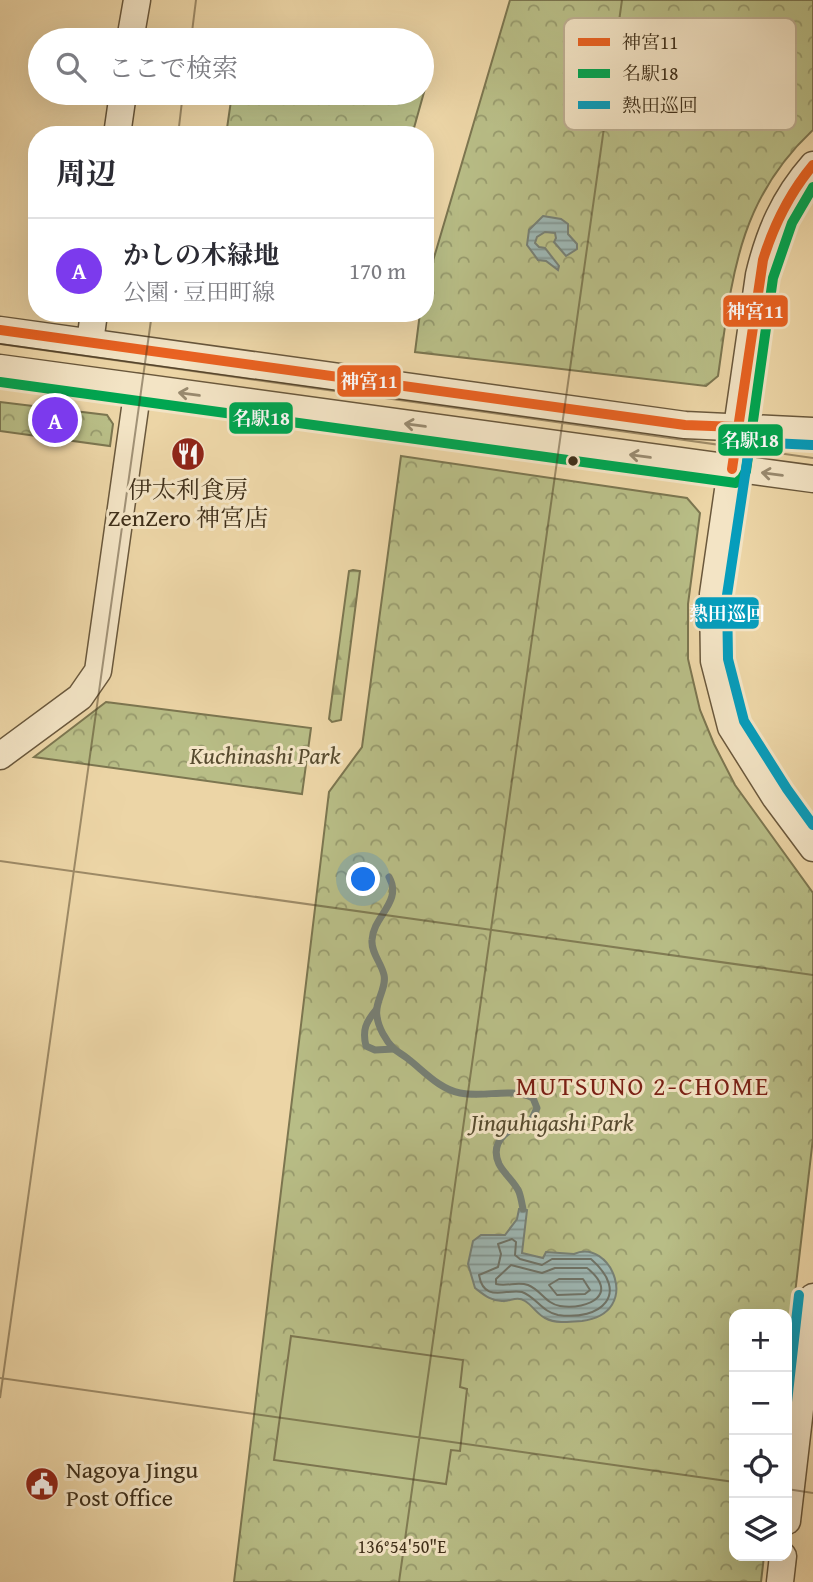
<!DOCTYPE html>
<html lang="ja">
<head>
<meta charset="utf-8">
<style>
  body { margin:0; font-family:"Gentium Book Plus","Noto Serif JP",serif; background:#f2f2f3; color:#2b2b33 }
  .controls { position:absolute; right:21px; bottom:21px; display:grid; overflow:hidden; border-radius:14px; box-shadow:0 7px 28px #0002 }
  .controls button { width:63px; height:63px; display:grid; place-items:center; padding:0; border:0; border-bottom:2px solid #e1e1e2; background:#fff; color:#2b2b33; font:35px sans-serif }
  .you { position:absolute; left:364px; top:880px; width:24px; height:24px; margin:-18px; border:5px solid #fff; border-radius:50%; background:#1a73e8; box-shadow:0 0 0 10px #1a73e833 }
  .badge { display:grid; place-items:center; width:46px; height:46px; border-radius:50%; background:#7c3aed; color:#fff; font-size:23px; font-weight:700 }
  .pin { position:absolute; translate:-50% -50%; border:4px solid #fff; box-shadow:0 2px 7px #0006 }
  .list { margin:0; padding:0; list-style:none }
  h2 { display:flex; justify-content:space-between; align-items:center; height:91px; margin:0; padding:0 28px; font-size:30px }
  h2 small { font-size:23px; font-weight:400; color:#7c7c81 }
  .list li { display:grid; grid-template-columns:46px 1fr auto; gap:21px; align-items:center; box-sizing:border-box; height:105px; padding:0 28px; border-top:2px solid #e1e1e2 }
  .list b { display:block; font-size:26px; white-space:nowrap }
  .list p { margin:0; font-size:23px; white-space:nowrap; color:#7c7c81 }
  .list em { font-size:23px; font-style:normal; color:#7c7c81 }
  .icon { flex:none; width:38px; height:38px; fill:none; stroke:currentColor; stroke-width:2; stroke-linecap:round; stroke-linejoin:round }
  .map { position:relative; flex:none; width:813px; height:1582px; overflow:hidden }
  .search { position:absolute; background:#fff; box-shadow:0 7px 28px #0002; left:28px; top:28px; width:406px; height:77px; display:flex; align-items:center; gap:18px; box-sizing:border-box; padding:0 24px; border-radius:38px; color:#7c7c81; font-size:26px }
  .panel { position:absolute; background:#fff; box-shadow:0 7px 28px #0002; left:28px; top:126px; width:406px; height:196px; border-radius:28px }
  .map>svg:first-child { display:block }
  .forest { fill:url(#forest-firs); stroke:#7c7650; stroke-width:2 }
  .park { fill:url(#park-crowns); stroke:#7c7650; stroke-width:2 }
  .garden { fill:#b8bd86; stroke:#7c7650; stroke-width:2 }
  .water { fill:url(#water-rules); stroke:#778075; stroke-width:2 }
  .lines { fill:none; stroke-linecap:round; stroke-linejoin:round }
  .shore { stroke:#6e7266; stroke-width:2 }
  .stream { stroke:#778075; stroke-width:7 }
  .minor-casing { stroke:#6a583c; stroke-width:29 }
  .minor { stroke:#f3e4c5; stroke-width:26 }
  .bus-1-casing { stroke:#f3e4c5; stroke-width:16 }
  .bus-2-casing { stroke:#f3e4c5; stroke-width:16 }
  .bus-3-casing { stroke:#f3e4c5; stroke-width:16 }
  .bus-1 { stroke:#e96222; stroke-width:10 }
  .bus-2 { stroke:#00a651; stroke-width:10 }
  .bus-3 { stroke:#069dbc; stroke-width:10 }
  .oneway { stroke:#998a6f }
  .ticks { fill:none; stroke:#3f2f19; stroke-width:2; stroke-opacity:0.45 }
  .bus-dot { fill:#3f2f19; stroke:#f3e4c5; stroke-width:2.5 }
  .labels { text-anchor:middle; stroke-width:6; stroke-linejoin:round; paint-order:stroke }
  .poi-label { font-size:24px; fill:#3f2f19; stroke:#f3e4c5 }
  .park-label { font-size:24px; font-style:italic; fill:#574b2f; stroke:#f3e4c5 }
  .neighbourhood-label { font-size:26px; letter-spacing:2px; fill:#7a1f14; stroke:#f3e4c5 }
  .key { fill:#f3e4c5; stroke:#bdae91; stroke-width:2 }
  .key-label { font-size:19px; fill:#3f2f19 }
  .ticks-label { font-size:18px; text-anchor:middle; fill:#3f2f19; stroke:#f3e4c5; stroke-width:6; stroke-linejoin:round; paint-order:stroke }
  .line-badge { stroke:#f3e4c5; stroke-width:2.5 }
  .badge-label { font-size:19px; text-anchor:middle; font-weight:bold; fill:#fff }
</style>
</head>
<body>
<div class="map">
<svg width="813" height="1582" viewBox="0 0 813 1582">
  <defs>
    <pattern id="forest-firs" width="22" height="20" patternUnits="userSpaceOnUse" patternTransform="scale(1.75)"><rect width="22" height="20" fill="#b8bd86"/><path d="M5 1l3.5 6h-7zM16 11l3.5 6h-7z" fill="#979a6d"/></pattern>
    <pattern id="park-crowns" width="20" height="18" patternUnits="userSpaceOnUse" patternTransform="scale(1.75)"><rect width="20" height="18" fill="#b8bd86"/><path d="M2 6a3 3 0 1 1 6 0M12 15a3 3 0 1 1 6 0" fill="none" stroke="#979a6d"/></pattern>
    <pattern id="water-rules" width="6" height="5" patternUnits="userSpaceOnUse" patternTransform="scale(1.75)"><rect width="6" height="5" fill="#9db6b2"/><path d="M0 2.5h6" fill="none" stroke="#819490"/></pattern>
  </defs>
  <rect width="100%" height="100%" fill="#ecd5a6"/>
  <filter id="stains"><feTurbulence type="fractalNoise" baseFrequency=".00286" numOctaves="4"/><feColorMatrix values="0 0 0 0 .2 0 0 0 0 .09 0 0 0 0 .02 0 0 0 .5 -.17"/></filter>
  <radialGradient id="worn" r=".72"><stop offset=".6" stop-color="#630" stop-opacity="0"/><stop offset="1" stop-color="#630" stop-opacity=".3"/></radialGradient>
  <polygon class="forest" points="353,570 360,571 341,720 332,722 329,719 349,571"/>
  <g class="park">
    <path d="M 510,0 L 813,0 L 813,130 C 737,201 732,279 718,376 L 706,386 L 415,352 L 420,313 L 425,313 L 425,288 Z"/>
    <polygon points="422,78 428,78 412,135 226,135 232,94 228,93 422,93"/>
    <polygon points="0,402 107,415 113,424 110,446 0,431"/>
    <polygon points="401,456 687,498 700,513 688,604 688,659 700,710 714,744 735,785 813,893 813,1138 787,1363 787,1314 734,1314 734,1556 764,1556 761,1582 234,1582 329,792 362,747"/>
    <polygon points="106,702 311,728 302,794 34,757"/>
  </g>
  <polygon class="garden" points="291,1336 463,1360 460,1387 467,1389 460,1451 451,1450 446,1484 274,1460"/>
  <g class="water">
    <polygon points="543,216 561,219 568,224 568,234 577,244 577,249 566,256 554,242 556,238 555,233 545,232 537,237 535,243 539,247 545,248 559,266 558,270 546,261 538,260 527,245 529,230"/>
    <path d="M 519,1209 L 527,1210 L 522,1253 L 543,1258 L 546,1252 L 574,1254 C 610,1237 644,1313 582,1321 C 570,1322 556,1324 545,1318 C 537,1314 532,1305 525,1301 C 517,1296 511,1301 504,1301 C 492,1302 484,1295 475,1288 L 468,1264 L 473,1241 L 481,1235 L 505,1235 L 517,1219 Z"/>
  </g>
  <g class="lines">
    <g class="shore">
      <path d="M 512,1239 L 516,1242 L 515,1255 L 520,1259 L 542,1265 L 552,1259 L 591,1259 C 631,1294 601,1321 558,1315 C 542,1312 536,1297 522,1292 C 507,1288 484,1304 479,1275 L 498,1267 L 501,1254 L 498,1244 Z"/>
      <path d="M 511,1265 L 542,1273 L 555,1268 L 587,1268 C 620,1294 589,1310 560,1306 C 546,1304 541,1290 528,1285 C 517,1281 507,1287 496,1284 L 496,1279 Z"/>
      <polygon points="559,1279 583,1279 590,1290 585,1294 557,1295 549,1285"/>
    </g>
    <g class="stream">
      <path d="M 389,877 C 403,902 373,916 372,940 C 371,953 381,962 384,975 C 387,988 374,1003 377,1016 C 378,1027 386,1041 394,1049 C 398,1052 403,1055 407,1058 C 424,1071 439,1089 460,1093 C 486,1098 509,1087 533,1098 L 537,1108 L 531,1121 C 512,1126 488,1140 499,1164 C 504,1174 515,1182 519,1192 C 521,1197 522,1204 523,1209"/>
      <path d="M 376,1010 C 366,1022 362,1030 366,1046 L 375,1050 L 394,1049"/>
    </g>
    <g class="minor-casing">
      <g id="minor">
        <polyline points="130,40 137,0"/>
        <polyline points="117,135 123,93"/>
        <path d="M 813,165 C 784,198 769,233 759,275 L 713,594 L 714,661 L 731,727 L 775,797 L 813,848"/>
        <polyline points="0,330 685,425 813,431"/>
        <polyline points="90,342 94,313"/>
        <polyline points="0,368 813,479"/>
        <polyline points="0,756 80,697 98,671 138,387"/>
        <polyline points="787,1521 813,1297"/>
        <polyline points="780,1582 783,1556"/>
      </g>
    </g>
    <use href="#minor" class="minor"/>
    <g class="bus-1-casing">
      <g id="bus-1">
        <polyline points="0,330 685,425 738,427"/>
        <path d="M 732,469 L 763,260 C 774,224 789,194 813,165"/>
      </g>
    </g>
    <g class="bus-2-casing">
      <polyline id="bus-2" points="0,382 736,483 742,478 746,471 773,278 792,223 813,187"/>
    </g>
    <g class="bus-3-casing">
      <g id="bus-3">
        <polyline points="812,445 750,442 727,595 728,659 744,721 787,789 813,825"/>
        <polyline points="787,1402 799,1295"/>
      </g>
    </g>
    <use href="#bus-1" class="bus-1"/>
    <use href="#bus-2" class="bus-2"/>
    <use href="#bus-3" class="bus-3"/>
  </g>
  <defs><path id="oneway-shaft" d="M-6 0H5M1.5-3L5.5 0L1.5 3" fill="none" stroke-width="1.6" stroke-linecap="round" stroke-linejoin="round" transform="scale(1.75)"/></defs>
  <g class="oneway">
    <use href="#oneway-shaft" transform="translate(189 394) rotate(-172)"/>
    <use href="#oneway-shaft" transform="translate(415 425) rotate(-172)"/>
    <use href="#oneway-shaft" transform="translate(640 456) rotate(-172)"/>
    <use href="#oneway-shaft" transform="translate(772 474) rotate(-173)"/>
  </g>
  <path class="ticks" d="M 191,40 L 196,0M 178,135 L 183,93M 0,344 L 813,458M 0,861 L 813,975M 0,1378 L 734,1482M 0,1398 L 152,313M 787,1489 L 813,1493M 399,1582 L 622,0"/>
  <defs>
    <g id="restaurant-disc" transform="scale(1.75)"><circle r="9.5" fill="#8f2418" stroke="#f3e4c5"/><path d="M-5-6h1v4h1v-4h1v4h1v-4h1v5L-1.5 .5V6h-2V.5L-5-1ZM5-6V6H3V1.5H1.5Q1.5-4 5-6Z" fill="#fff"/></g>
    <g id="civic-disc" transform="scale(1.75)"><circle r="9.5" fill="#8f2418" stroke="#f3e4c5"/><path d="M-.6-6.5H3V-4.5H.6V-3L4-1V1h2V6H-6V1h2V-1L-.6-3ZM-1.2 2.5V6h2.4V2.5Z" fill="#fff"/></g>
  </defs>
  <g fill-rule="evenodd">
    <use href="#restaurant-disc" x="188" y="454"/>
    <use href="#civic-disc" x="42" y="1484"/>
  </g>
  <circle class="bus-dot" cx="573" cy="461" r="6"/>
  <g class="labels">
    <g class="poi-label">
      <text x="188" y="498">伊太利食房<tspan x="188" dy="28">ZenZero 神宮店</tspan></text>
      <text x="66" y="1478" text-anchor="start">Nagoya Jingu<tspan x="66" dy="28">Post Office</tspan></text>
    </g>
    <g class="park-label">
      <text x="265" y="764">Kuchinashi Park</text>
      <text x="552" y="1131">Jinguhigashi Park</text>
    </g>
    <g class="neighbourhood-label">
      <text x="643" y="1095">MUTSUNO 2-CHOME</text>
    </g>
  </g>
  <rect x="564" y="18" width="232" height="112" rx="10" class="key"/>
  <rect x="578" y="38" width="32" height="8" fill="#e96222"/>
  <rect x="578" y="69" width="32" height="9" fill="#00a651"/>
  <rect x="578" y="101" width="32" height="8" fill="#069dbc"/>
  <g class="key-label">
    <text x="622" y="49">神宮11</text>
    <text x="622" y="80">名駅18</text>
    <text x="622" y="112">熱田巡回</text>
  </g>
  <g class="ticks-label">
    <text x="402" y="1553">136°54'50"E</text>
  </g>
  <g class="line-badge">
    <rect x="722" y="294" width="67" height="34" rx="7" fill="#e96222"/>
    <rect x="336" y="364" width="66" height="34" rx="7" fill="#e96222"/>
    <rect x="228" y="401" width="66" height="34" rx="7" fill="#00a651"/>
    <rect x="717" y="423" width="67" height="34" rx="7" fill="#00a651"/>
    <rect x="694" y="596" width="66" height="34" rx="7" fill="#069dbc"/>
  </g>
  <g class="badge-label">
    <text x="755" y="318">神宮11</text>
    <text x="369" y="388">神宮11</text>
    <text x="261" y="425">名駅18</text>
    <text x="750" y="447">名駅18</text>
    <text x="727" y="620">熱田巡回</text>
  </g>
  <rect width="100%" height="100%" filter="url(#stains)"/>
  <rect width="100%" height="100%" fill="url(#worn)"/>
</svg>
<div class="controls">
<button>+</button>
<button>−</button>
<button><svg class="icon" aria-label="locate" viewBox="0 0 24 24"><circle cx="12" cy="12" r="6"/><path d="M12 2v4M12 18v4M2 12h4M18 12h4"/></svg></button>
<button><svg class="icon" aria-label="layers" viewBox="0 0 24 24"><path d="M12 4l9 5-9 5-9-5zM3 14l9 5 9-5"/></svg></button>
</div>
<div class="you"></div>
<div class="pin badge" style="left:55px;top:420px">A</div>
<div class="search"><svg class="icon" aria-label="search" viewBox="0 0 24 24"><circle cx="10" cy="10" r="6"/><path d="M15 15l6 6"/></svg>ここで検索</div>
<section class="panel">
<h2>周辺<small></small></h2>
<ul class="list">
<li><span class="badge">A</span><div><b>かしの木緑地</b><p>公園 · 豆田町線</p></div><em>170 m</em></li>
</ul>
</section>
</div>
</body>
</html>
